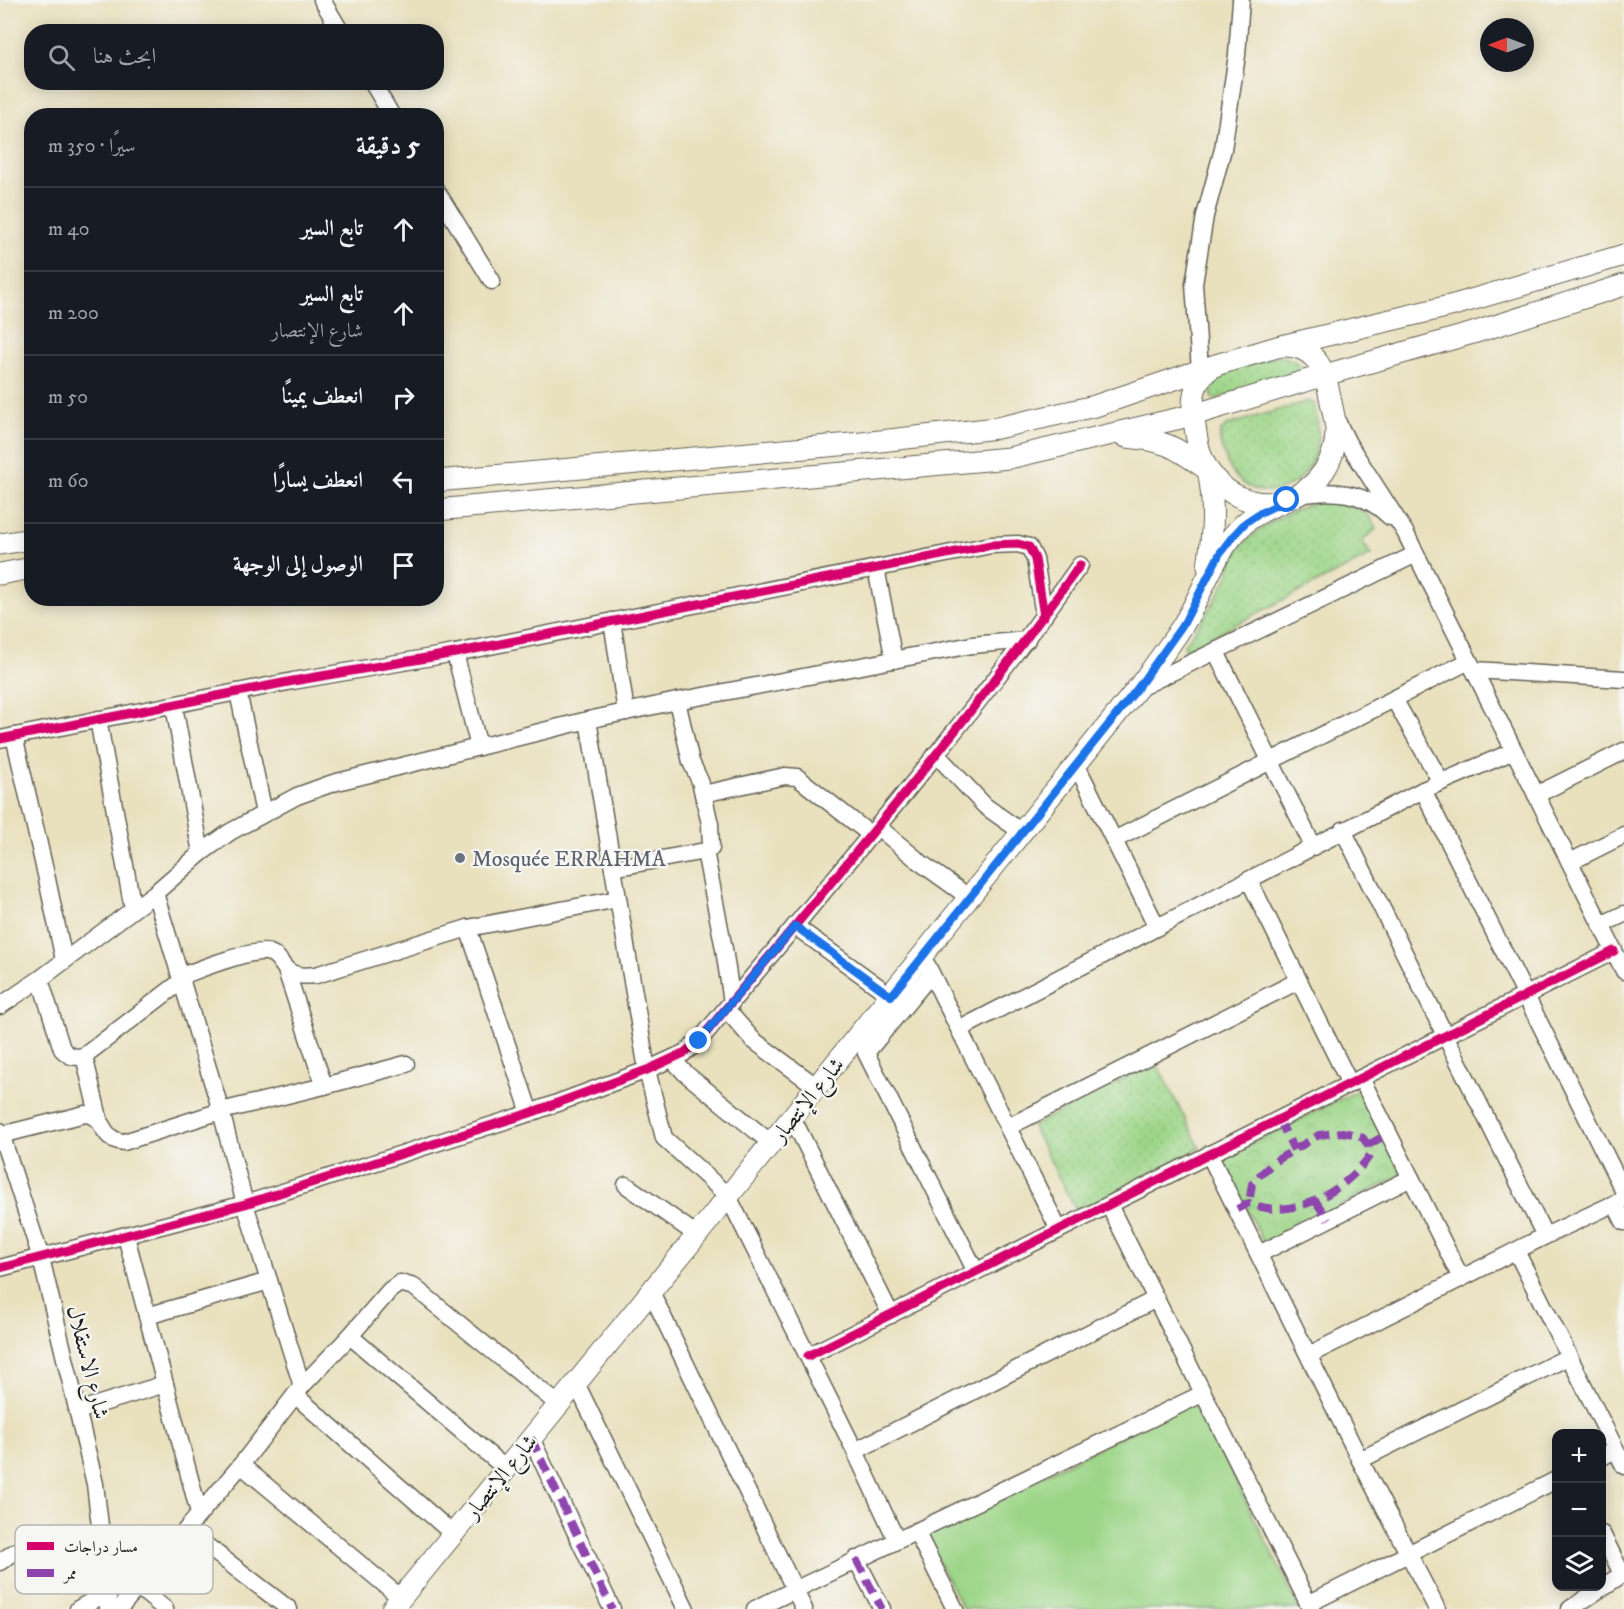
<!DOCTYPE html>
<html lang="ar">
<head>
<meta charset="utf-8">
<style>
  body { margin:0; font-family:"IM FELL DW Pica",Amiri,serif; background:#242831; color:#f1f3f6; direction:rtl }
  .controls { position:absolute; right:18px; bottom:18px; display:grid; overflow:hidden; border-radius:12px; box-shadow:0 3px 15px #0003 }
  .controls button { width:54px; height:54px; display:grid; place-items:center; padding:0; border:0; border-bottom:2px solid #363941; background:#171b24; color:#f1f3f6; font:30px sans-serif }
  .compass { position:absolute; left:1480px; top:18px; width:54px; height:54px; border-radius:50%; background:#171b24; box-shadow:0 3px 15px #0003; rotate:270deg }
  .stop { position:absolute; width:18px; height:18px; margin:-14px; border:4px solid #1a73e8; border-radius:50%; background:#fff }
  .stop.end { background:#1a73e8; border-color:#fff; box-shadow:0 2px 6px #0008 }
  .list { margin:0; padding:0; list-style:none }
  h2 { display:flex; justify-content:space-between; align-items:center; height:78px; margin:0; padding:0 24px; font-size:26px }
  h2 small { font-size:20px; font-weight:400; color:#9ea1a6 }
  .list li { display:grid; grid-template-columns:39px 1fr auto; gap:18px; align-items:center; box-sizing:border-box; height:84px; padding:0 24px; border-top:2px solid #363941 }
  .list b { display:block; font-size:22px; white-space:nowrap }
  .list p { margin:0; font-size:20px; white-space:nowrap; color:#9ea1a6 }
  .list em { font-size:20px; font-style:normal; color:#9ea1a6 }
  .icon { flex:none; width:33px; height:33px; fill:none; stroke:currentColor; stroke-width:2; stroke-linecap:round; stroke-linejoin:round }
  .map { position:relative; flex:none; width:1624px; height:1609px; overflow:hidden; direction:ltr }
  .search { position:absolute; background:#171b24; box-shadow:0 3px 15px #0003; left:24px; top:24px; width:420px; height:66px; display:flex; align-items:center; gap:15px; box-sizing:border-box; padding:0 21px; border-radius:24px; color:#9ea1a6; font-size:22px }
  .panel { position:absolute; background:#171b24; box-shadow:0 3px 15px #0003; left:24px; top:108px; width:420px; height:498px; border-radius:24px; direction:rtl }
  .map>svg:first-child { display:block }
  .grass { fill:url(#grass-dots); stroke:#5c7852; stroke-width:1.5 }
  .park { fill:url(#park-crowns); stroke:#5c7852; stroke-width:1.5 }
  .pitch { fill:#9cd587; stroke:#5c7852; stroke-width:1.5 }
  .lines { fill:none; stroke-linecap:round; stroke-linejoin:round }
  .minor-casing { stroke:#646154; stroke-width:19 }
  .major-casing { stroke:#646154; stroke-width:23 }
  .minor { stroke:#fff; stroke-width:16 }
  .major { stroke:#fff; stroke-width:21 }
  .quiet { stroke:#8e44ad; stroke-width:8; stroke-dasharray:15 8; stroke-linecap:butt }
  .cycleway-casing { stroke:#f6f6f2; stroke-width:13 }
  .cycleway { stroke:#d6006c; stroke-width:9 }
  .route { stroke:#1a73e8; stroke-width:8 }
  .worship-dot { fill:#6b7280; stroke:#f6f6f2; stroke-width:2 }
  .labels { text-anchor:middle; stroke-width:4.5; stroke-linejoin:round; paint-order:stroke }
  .worship-label { font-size:22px; fill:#5b616d; stroke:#f6f6f2; text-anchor:start }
  .street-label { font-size:22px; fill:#1c1c1c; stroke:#f6f6f2 }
  .key { fill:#f6f6f2; stroke:#b5b5b2; stroke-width:1.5 }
  .key-label { font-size:16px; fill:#1c1c1c }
</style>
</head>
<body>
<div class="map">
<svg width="1624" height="1609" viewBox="0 0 1624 1609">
  <defs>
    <pattern id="grass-dots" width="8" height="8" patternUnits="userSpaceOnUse" patternTransform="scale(1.5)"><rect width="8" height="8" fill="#9cd587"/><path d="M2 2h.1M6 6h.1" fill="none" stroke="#86b674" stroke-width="1.8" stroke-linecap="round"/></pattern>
    <pattern id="park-crowns" width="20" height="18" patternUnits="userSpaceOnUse" patternTransform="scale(1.5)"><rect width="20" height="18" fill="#9cd587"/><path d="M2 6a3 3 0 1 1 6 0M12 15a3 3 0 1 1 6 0" fill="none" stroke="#86b674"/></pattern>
  </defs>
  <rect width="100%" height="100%" fill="#f6f6f2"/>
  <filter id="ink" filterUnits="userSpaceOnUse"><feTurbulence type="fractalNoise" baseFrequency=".0167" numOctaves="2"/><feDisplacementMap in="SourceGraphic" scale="12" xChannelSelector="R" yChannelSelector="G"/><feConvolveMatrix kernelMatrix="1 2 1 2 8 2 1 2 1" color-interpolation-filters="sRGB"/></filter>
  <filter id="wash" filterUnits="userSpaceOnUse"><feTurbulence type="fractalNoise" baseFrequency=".008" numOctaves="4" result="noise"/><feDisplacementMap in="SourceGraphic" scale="24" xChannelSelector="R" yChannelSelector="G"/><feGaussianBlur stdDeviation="1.35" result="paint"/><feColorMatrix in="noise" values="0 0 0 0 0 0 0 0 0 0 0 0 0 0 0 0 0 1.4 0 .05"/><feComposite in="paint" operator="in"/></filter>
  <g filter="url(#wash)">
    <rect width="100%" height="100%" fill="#e9e0bd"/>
    <g class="grass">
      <path d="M 1279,356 C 1290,358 1296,361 1303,369 L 1303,372 L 1215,399 L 1212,398 L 1211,386 C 1227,366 1255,363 1279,356 Z"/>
      <path d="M 1308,401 L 1314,403 C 1318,423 1321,443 1312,462 C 1291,502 1240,502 1225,457 C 1222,449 1218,439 1221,431 L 1228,425 Z"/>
      <path d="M 1317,502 C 1342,502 1366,502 1376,529 L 1362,541 L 1371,555 L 1188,649 L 1184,647 L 1184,644 C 1198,628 1218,597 1227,578 C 1230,571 1230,563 1234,556 C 1248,531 1290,510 1317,502 Z"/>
      <polygon points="1156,1062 1200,1148 1077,1212 1032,1126"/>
    </g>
    <polygon class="park" points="1361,1089 1403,1175 1264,1244 1222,1158"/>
    <polygon class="pitch" points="1195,1400 1300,1609 963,1609 924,1534"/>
  </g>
  <g filter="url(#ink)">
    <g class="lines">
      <g class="minor-casing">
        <g id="minor">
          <polyline points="322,0 341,32"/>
          <polyline points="372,82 392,116"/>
          <polyline points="436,190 492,281"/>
          <polyline points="1200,370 1194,284 1205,216 1223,149 1237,55 1241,0"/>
          <polyline points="1336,419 1348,443 1405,532 1624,971"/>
          <path d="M 1299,495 C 1333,489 1364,491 1390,517"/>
          <polyline points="876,568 894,660"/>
          <polyline points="612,621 626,712"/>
          <polyline points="1216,652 1313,846"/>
          <polyline points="455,653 479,747"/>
          <polyline points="1474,670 1624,679"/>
          <polyline points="1139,688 1416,554"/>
          <polyline points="238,692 264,813"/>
          <polyline points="1394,699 1441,782"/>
          <polyline points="174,706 201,853"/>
          <polyline points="98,719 133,909"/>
          <polyline points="588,720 647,1070 664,1138 728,1196 855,1451 896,1539"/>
          <polyline points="14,736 47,879 64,960"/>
          <polyline points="0,739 293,681 455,653 991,545 1018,544 1029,547 1035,559 1044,616"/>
          <polyline points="936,754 985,806 1023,833"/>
          <polyline points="1077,766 1157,927"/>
          <polyline points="1423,790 1624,1192"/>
          <polyline points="703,794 785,776 797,777 871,835"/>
          <polyline points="1536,795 1624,751"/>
          <polyline points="878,827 921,863 970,898"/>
          <polyline points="1343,830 1545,1236"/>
          <polyline points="1114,840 1469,661"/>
          <polyline points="705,851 724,949 732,1002"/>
          <polyline points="1570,862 1624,835"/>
          <polyline points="613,868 705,851 711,848 710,824 700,781 691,762 677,701"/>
          <polyline points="1249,880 1350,1084"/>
          <polyline points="155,893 221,1111 245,1204 302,1386"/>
          <polyline points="1601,925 1624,914"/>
          <polyline points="795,926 891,996"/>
          <polyline points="927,965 1059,1230"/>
          <polyline points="931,974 866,1053 976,1272"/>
          <path d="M 181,976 C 198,970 255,947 270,953 C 279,956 280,963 286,969 C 294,977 306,976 316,975 L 468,928"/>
          <path d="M 40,979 L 62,1049 C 70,1057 74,1058 84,1056 L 183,980"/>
          <polyline points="0,1006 40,979 155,893 201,853 230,832 297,796 333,783 588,720 677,701 972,645 1027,640"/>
          <polyline points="726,1009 753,1040 817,1087"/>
          <polyline points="960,1029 1423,790 1514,751"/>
          <polyline points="84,1056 99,1118"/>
          <polyline points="672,1059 685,1073 771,1143"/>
          <polyline points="1361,1078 1461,1278"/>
          <polyline points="324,1086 406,1064"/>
          <polyline points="530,1113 468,928 618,899"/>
          <polyline points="792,1117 891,1315"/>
          <polyline points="1008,1127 1298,981"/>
          <polyline points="0,1131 41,1258 95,1484 108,1592 108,1609"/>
          <path d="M 1,1135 L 85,1114 C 107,1116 99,1140 124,1142 L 221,1111 L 324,1086 L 286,970"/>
          <polyline points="1209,1154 1360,1460 1437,1609"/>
          <polyline points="626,1185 697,1235"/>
          <polyline points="1615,1204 1624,1222"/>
          <polyline points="1109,1205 1311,1609"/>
          <polyline points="126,1236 199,1513"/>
          <polyline points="1516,1251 1624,1466"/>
          <polyline points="1259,1254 1411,1178"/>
          <path d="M 0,1268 L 245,1204 L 530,1113 L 647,1070 L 684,1053 L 699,1041 C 829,884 962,731 1080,565"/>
          <polyline points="651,1292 804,1609"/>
          <polyline points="147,1316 269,1281"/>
          <polyline points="350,1336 506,1469"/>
          <polyline points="1309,1355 1545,1236 1624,1199"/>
          <polyline points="808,1356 1614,951"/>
          <polyline points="576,1383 686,1609"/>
          <polyline points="295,1395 453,1534"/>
          <polyline points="77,1411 165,1384"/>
          <polyline points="531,1438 612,1609"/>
          <polyline points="855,1451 1156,1299"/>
          <polyline points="1602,1457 1615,1450"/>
          <polyline points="1360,1460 1568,1357"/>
          <polyline points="241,1465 401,1598"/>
          <polyline points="186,1530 289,1609"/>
          <polyline points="916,1531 955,1609"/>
          <polyline points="1602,1534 1622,1574"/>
          <polyline points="856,1559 882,1609"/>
          <polyline points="0,1562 16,1551"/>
          <polyline points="138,1587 165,1609"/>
          <polyline points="1308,1604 1556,1480"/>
          <polyline points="78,1609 108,1592"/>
          <polyline points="119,1609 241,1465 302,1386 350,1336 390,1290 400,1283 414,1287 559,1405"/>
          <polyline points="755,1609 1202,1394"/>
          <polyline points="1570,1609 1624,1573"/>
        </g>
      </g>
      <g class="major-casing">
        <g id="major">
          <path d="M 1213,367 C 1191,381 1191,403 1195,427 C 1197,439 1198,451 1204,462 C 1219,493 1254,511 1288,499 C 1317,489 1337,460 1336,429 C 1335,420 1333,411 1331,402 C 1326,374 1318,345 1283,346"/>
          <path d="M 1126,437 C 1167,440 1176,448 1208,470 C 1215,505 1213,532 1208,567"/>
          <polyline points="436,481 862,443 997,428 1095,406 1219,364 1277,347 1454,305 1624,255"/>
          <polyline points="436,510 1009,458 1193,415 1325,375 1473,333 1624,285"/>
          <polyline points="0,544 32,539"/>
          <polyline points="0,574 32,568"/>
          <path d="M 392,1609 L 697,1235 L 1137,689 C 1153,668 1169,647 1183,625 C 1205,590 1214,550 1246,522 C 1258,512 1273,506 1287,500"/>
        </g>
      </g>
      <use href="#minor" class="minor"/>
      <use href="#major" class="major"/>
      <g class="quiet">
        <polyline points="1279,1119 1294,1150"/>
        <polyline points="1368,1145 1384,1136"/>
        <polyline points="1315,1200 1328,1220"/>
        <path d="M 1237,1209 L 1249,1203 C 1292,1222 1346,1191 1370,1155 L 1368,1145 L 1363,1138 L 1353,1134 L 1342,1132 L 1319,1135 L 1274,1162 L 1260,1175 L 1252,1184 L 1249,1203"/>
        <polyline points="531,1438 612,1609"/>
        <polyline points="856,1559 882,1609"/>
      </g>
      <g class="cycleway-casing">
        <g id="cycleway">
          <polyline points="0,739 293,681 455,653 991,545 1018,544 1029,547 1035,559 1044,616"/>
          <path d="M 0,1268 L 245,1204 L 530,1113 L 647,1070 L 684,1053 L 699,1041 C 829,884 962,731 1080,565"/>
          <polyline points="808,1356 1614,951"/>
        </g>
      </g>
      <use href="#cycleway" class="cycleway"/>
    </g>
  </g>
  <g class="lines" filter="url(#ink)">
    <polyline class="route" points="699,1041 795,926 891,996 1137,689 1184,623 1220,553 1233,536 1246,522 1258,514 1287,500"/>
  </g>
  <circle class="worship-dot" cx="460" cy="858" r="6"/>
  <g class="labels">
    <g class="worship-label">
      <text x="472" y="866">Mosquée ERRAHMA</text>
    </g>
    <g class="street-label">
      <text transform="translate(807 1099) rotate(-51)" y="8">شارع الإنتصار</text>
      <text transform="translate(89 1362) rotate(76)" y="8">شارع الاستقلال</text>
      <text transform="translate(500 1476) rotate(-51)" y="8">شارع الإنتصار</text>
    </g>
  </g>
  <rect x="15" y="1525" width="198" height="69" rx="9" class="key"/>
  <rect x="27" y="1542" width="27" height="8" fill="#d6006c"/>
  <rect x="27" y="1569" width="27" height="8" fill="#8e44ad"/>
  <g class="key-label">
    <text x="64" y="1552">مسار دراجات</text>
    <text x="64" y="1579">ممر</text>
  </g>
</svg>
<div class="controls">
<button>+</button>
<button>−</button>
<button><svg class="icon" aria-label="layers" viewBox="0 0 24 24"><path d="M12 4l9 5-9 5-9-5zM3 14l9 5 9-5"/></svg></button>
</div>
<svg class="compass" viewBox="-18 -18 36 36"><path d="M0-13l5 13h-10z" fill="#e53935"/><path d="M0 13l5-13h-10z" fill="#9ea1a6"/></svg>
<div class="stop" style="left:1287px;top:500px"></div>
<div class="stop end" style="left:699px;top:1041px"></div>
<div class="search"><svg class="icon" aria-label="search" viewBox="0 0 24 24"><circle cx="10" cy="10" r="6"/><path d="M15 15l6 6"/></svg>ابحث هنا</div>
<section class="panel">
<h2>5 دقيقة<small>سيرًا · 350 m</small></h2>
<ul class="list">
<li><svg class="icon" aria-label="ahead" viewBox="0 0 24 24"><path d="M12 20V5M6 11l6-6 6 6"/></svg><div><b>تابع السير</b></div><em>40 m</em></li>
<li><svg class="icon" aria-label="ahead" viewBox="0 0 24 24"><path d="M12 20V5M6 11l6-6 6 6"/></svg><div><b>تابع السير</b><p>شارع الإنتصار</p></div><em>200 m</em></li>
<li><svg class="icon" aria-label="right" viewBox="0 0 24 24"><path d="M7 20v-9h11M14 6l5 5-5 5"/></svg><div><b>انعطف يمينًا</b></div><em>50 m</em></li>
<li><svg class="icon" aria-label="left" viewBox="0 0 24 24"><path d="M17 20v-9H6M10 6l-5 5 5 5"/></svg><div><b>انعطف يسارًا</b></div><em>60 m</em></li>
<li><svg class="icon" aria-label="arrive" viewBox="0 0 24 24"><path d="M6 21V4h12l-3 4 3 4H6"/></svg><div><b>الوصول إلى الوجهة</b></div></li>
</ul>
</section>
</div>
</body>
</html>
